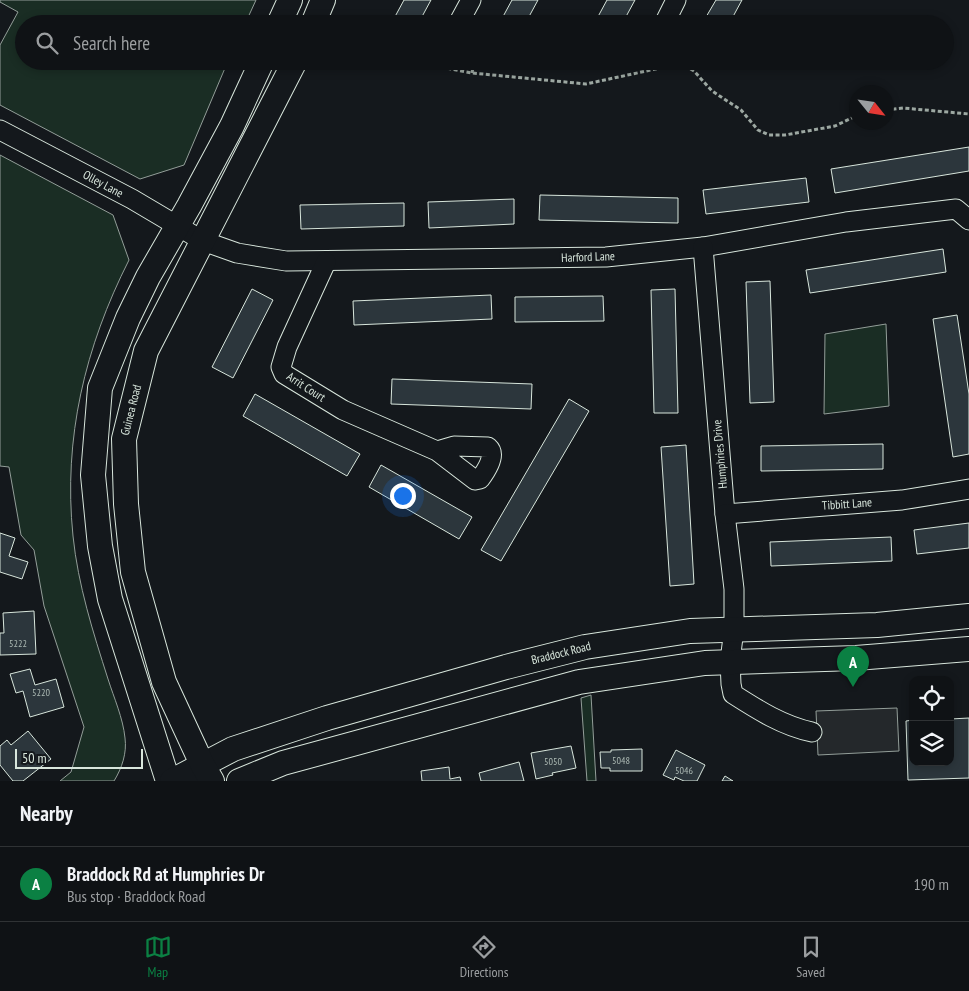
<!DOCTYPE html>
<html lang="en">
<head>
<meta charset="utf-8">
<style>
  body { margin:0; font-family:"PT Sans Narrow",sans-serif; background:#1d2022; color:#f1f3f6 }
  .controls { position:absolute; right:15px; bottom:15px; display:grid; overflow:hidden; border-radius:10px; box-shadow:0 2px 8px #0003 }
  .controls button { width:45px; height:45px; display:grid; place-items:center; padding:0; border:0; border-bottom:1px solid #2f3234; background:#0f1215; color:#f1f3f6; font:25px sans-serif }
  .compass { position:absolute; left:849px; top:85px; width:45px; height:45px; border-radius:50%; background:#0f1215; box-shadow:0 2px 8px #0003; rotate:120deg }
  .scale { position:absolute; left:15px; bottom:12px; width:128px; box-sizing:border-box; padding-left:5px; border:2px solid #d8e6dc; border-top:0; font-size:14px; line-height:18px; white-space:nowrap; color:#d8e6dc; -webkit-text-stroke:4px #14181c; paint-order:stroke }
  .you { position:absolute; left:402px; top:495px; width:18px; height:18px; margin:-12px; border:4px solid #fff; border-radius:50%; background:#1a73e8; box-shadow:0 0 0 8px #1a73e833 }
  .badge { display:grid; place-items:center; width:32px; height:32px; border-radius:50%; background:#0b8043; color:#fff; font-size:16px; font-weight:700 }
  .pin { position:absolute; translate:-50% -41px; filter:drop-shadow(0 1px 2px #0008) }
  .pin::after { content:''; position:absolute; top:26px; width:18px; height:15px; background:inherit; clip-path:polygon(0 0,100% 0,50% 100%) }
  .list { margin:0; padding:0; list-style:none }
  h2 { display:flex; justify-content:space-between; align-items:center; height:65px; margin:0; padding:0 20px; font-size:21px }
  h2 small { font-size:16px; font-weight:400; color:#9b9ea0 }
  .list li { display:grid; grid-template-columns:32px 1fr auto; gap:15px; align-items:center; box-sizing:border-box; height:75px; padding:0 20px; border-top:1px solid #2f3234 }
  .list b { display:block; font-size:19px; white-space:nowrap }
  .list p { margin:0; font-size:16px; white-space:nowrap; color:#9b9ea0 }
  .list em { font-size:16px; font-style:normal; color:#9b9ea0 }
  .icon { flex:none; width:28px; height:28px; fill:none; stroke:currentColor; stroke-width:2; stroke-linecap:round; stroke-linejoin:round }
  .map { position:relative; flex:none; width:969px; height:781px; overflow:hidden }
  .search { position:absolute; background:#0f1215; box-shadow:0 2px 8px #0003; left:15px; right:15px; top:15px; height:55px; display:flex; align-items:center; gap:12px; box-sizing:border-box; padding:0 18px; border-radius:28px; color:#9b9ea0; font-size:19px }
  .sheet { height:140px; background:#0f1215 }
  nav { display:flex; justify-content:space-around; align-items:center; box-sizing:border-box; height:70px; border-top:1px solid #2f3234; background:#0f1215; font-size:14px; color:#9b9ea0 }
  nav a { display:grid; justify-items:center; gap:2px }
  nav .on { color:#0b8043 }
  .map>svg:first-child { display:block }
  .green { fill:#1a2d24; stroke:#939e99 }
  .parking { fill:#24282b; stroke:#939e99 }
  .building { fill:#2c363c; stroke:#d8e6dc }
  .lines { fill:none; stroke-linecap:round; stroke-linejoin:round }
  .minor-casing { stroke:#d8e6dc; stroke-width:21 }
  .major-casing { stroke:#d8e6dc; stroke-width:26 }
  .path { stroke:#9da8a2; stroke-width:3; stroke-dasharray:4 2.5; stroke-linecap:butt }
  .minor { stroke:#14181c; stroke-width:19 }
  .major { stroke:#14181c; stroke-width:24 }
  .labels { text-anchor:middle; stroke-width:4; stroke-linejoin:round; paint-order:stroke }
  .number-label { font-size:10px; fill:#adbab4 }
  .street-label { font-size:12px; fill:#d8e6dc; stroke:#14181c }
</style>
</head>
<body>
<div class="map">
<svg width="969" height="781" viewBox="0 0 969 781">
  <rect width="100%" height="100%" fill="#14181c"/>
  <g class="green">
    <polygon points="0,0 256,0 245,24 24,24 24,61 228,61 184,165 140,179 0,105 0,45 18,12 0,2"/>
    <path d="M 0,155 L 113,215 L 129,260 C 85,347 63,438 73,536 C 78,585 93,632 108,679 C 114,698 123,718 125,738 C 127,753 122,768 114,781 L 60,781 L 71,772 L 84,727 L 44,606 L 34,550 L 21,535 L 9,467 L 0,466 Z"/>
    <polygon points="886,324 889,406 824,414 825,334"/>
    <polygon points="591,695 596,781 587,781 581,698"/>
  </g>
  <polygon class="parking" points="897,708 899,751 818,755 816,711"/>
  <g class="building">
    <polygon points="404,0 431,0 418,24 391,24"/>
    <polygon points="512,0 538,0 525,24 499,24"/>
    <polygon points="607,0 635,0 622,24 594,24"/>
    <polygon points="716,0 742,0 729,24 718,24 706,17"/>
    <polygon points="969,147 969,171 835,193 831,169"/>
    <polygon points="806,178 809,202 706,214 703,190"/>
    <polygon points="540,195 678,198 678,223 539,220"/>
    <polygon points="514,199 514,224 429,228 428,202"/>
    <polygon points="404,203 404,226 301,229 300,205"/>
    <polygon points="943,249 946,272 810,293 806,270"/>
    <polygon points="770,281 774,402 750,403 746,282"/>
    <polygon points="252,289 273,300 233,378 212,367"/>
    <polygon points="675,289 678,413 654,413 651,290"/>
    <polygon points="491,295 492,319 354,325 353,301"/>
    <polygon points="603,296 604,321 515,322 515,297"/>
    <polygon points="957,315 969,394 969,454 953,457 933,319"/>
    <polygon points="392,379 532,384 531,409 391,404"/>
    <polygon points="255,394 360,454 347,476 243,416"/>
    <polygon points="569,399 589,411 501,561 481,550"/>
    <polygon points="883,444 883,469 761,471 761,446"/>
    <polygon points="686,445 694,584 670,586 661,447"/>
    <polygon points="381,465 472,517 459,539 369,487"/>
    <polygon points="969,523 969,548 917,554 914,530"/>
    <polygon points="0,533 15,538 9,556 28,562 22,579 0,572"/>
    <polygon points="891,537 892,561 771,566 770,542"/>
    <polygon points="34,611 36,654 0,655 0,633 4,633 3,613"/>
    <polygon points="30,669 35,685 56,679 64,707 30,717 23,691 16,693 10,674"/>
    <polygon points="969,718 969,778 908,780 906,721 913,720 913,762 950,762 950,719"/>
    <polygon points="28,731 51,759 23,781 13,781 0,765 0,746 7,740 11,745"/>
    <polygon points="571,746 576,768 552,773 553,775 536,779 531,753"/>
    <polygon points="642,749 642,771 610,771 610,768 601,768 600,752 611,752 611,750"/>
    <polygon points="676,750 705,765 697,781 684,781 675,777 674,780 663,775"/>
    <polygon points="519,762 524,781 481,781 479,773"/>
    <polygon points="449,767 450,779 460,777 461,781 422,781 421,771"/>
    <polygon points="725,776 733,781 722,781"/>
  </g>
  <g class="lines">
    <g class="minor-casing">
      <g id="minor">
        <polyline points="458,24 471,0"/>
        <polyline points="664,24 676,0"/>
        <polyline points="0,130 132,199 203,241 237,253 286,261 606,257 703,247 846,222 956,209 969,220"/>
        <path d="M 703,247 L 725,514 L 734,589 L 734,629 L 730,661 L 731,684 L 733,694 C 758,710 783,726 812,732"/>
        <path d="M 326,262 L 287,347 L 281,367 L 284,374 L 343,410 L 437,451 L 475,480 L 480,479 C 486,471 497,455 488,447 L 454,446 L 437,451"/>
        <polyline points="725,514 902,500 969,489"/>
      </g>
    </g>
    <g class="major-casing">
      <g id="major">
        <polyline points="279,24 290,0"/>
        <polyline points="313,24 323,0"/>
        <polyline points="168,781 110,599 100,546 93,475 100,388 128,318 148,277 189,206 232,126 262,61"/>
        <polyline points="172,781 233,749 327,718 506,667 585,647 690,631 877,625 969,616"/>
        <polyline points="212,781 202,764 164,682 133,572 126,504 124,439 146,351 295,61"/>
        <polyline points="239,781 283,763 579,682 705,663 856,658 969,649"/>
      </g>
    </g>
    <g class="path">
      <polyline points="409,61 472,73 586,84 674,65 685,66 694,71 712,91 741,110 758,130 769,135 785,135 835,126 856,116"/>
      <polyline points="472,73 474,61"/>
      <polyline points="886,110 903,108 969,114"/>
    </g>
    <use href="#minor" class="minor"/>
    <use href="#major" class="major"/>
  </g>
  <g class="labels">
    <g class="number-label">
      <text x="18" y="647">5222</text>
      <text x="41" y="696">5220</text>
      <text x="621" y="764">5048</text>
      <text x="553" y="765">5050</text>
      <text x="684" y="774">5046</text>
    </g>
    <g class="street-label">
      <text transform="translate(103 184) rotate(28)" y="4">Olley Lane</text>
      <text transform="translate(588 257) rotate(-2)" y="4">Harford Lane</text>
      <text transform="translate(306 387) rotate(33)" y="4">Arrit Court</text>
      <text transform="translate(131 410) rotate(-76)" y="4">Guinea Road</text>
      <text transform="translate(720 454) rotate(-95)" y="4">Humphries Drive</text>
      <text transform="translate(847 504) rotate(-4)" y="4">Tibbitt Lane</text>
      <text transform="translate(561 653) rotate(-14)" y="4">Braddock Road</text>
    </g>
  </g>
</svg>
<div class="controls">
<button><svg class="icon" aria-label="locate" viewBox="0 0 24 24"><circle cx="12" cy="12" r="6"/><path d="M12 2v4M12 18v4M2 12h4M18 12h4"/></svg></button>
<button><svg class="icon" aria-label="layers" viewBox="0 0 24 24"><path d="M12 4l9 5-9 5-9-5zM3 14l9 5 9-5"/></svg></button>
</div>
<svg class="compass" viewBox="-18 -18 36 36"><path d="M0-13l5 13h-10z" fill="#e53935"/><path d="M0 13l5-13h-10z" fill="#9b9ea0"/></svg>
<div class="scale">50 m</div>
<div class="you"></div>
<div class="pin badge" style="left:853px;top:687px">A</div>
<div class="search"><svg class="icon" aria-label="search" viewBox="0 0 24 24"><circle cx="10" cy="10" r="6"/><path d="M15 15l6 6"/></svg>Search here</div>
</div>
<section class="sheet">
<h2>Nearby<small></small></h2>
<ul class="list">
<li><span class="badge">A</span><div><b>Braddock Rd at Humphries Dr</b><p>Bus stop · Braddock Road</p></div><em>190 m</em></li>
</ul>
</section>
<nav>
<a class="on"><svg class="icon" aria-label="map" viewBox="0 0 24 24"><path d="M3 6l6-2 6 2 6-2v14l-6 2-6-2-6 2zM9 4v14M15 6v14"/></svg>Map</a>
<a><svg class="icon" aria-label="directions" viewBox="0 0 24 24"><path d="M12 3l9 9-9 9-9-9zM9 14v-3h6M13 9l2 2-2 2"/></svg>Directions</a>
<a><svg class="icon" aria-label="saved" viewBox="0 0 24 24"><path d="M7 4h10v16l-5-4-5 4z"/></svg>Saved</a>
</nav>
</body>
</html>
